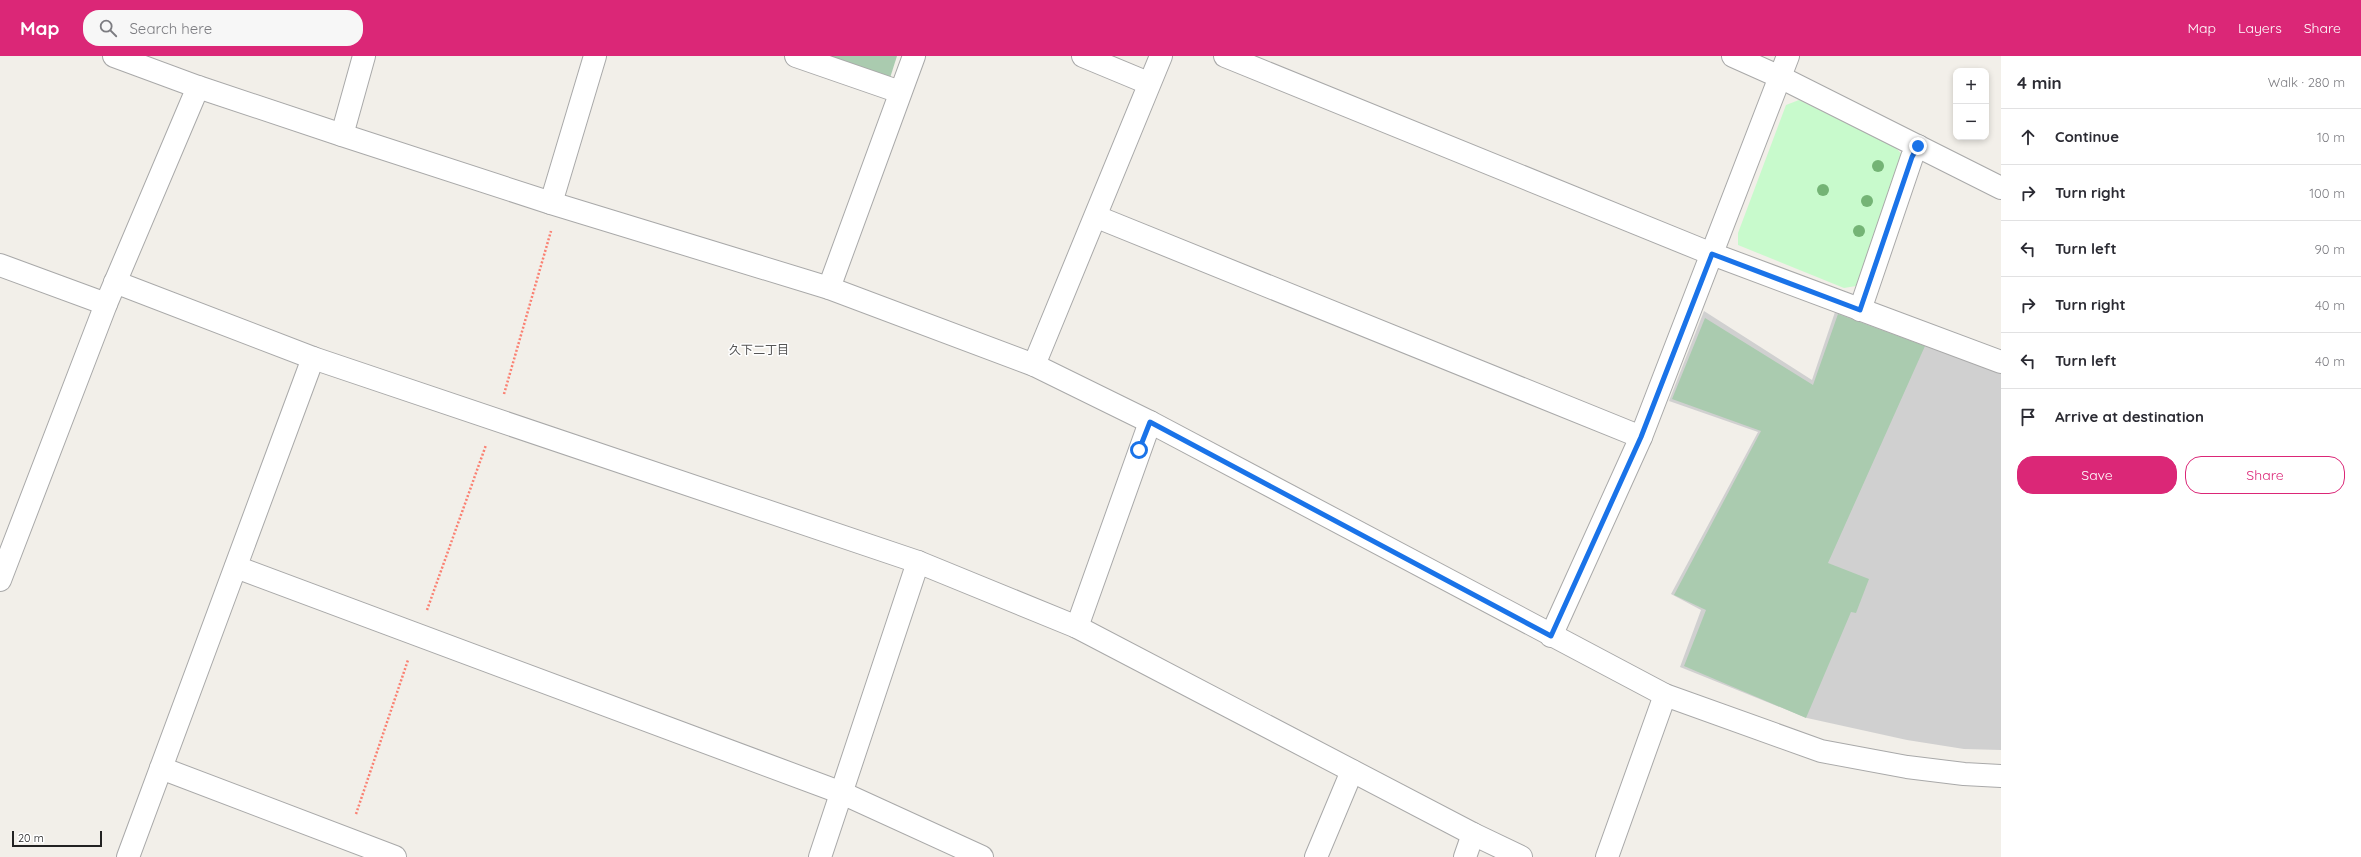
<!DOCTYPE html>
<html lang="en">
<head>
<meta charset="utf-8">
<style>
  body { margin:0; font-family:Quicksand,"Noto Sans JP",sans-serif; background:#f7f7f7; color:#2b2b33 }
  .controls { position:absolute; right:12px; top:12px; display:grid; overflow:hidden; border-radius:8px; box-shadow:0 2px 6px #0003 }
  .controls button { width:36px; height:36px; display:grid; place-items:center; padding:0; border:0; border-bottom:1px solid #e1e1e2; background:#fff; color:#2b2b33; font:20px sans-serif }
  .scale { position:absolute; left:12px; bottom:10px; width:90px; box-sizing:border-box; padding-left:4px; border:2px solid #222; border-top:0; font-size:11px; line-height:14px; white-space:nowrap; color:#222; -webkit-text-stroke:3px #fff; paint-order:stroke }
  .stop { position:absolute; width:12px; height:12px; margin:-9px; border:3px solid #1a73e8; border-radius:50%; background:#fff }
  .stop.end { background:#1a73e8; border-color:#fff; box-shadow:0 1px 4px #0008 }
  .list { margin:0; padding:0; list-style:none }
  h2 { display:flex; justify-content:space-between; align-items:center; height:52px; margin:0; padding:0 16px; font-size:17px }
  h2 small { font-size:13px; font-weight:400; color:#7c7c81 }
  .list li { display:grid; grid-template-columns:26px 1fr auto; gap:12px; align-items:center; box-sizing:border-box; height:56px; padding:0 16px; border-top:1px solid #e1e1e2 }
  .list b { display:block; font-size:15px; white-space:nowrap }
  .list em { font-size:13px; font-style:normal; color:#7c7c81 }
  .actions { display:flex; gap:8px; padding:12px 16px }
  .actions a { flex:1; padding:9px 0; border:1px solid #db2777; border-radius:16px; text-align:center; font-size:14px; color:#db2777 }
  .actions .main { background:#db2777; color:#fff }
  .icon { flex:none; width:22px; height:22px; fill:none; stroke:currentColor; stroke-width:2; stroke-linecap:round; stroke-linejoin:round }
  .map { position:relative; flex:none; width:2001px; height:801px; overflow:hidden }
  header { display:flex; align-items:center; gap:24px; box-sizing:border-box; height:56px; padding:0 20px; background:#db2777; color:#fff }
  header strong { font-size:19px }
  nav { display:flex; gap:22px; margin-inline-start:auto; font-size:14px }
  .search { width:280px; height:36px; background:#f7f7f7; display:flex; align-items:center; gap:10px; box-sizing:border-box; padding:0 14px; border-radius:16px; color:#7c7c81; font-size:15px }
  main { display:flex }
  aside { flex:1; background:#fff }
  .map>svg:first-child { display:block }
  .religious { fill:#d0d0d0 }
  .cemetery { fill:#aacbaf }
  .park { fill:#c8facc }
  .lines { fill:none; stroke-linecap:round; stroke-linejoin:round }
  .minor-casing { stroke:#a9a9a9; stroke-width:24 }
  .path { stroke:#fa8072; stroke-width:2.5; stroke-dasharray:2 2; stroke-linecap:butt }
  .minor { stroke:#fff; stroke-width:22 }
  .tree { fill:#74b475 }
  .route { stroke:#1a73e8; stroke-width:5 }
  .labels { text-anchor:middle; stroke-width:3; stroke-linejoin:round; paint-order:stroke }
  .neighbourhood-label { font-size:12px; fill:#555; stroke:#fff }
</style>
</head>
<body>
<header>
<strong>Map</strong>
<div class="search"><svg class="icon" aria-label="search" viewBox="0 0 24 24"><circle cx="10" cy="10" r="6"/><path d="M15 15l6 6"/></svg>Search here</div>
<nav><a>Map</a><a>Layers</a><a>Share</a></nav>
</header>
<main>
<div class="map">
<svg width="2001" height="801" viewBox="0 0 2001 801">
  <rect width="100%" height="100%" fill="#f2efe9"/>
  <polygon class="religious" points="1704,255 1812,324 1835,256 2001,317 2001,694 1964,693 1907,684 1807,662 1680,611 1701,554 1671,538 1758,376 1669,345"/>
  <g class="cemetery">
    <polygon points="828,0 897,0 890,22"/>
    <polygon points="1838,258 1925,290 1828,507 1869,523 1856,557 1851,556 1806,662 1684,610 1706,554 1674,539 1761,375 1672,343 1705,262 1813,329"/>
  </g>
  <polygon class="park" points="1799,44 1896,92 1906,103 1856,230 1844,232 1738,189 1738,177 1786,49"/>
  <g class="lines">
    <g class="minor-casing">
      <g id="minor">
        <polyline points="114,0 198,31 342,79 551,147 829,232 1034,309 1150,366 1665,639 1821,695 1907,711 1964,718 2001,720"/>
        <polyline points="796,0 900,36"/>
        <polyline points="1083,0 1148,27"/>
        <polyline points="1225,0 1712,198 2001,306"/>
        <polyline points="1733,0 1780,21 2001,132"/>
        <polyline points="342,79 364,0"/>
        <polyline points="551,147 595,0"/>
        <polyline points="1097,161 1641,381"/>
        <polyline points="0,209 106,248"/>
        <polyline points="115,226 313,302 918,506 1077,571 1473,778 1521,801"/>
        <polyline points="829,232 914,0"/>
        <polyline points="1860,254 1912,101 1918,90"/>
        <polyline points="1034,309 1161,0"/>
        <polyline points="236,511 842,737 982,801"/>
        <polyline points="0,524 106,248 198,31"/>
        <polyline points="1077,571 1150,366"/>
        <polyline points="1551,580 1641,381 1788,0"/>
        <polyline points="161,712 395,801"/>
        <polyline points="128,801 313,302"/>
        <polyline points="820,801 918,506"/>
        <polyline points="1316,801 1352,715"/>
        <polyline points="1465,801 1473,778"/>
        <polyline points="1607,801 1665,639"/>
      </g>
    </g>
    <g class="path">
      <polyline points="504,338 551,175"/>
      <polyline points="427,554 486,389"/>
      <polyline points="356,758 408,604"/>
    </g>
    <use href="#minor" class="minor"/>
  </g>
  <g class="tree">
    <circle cx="1878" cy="110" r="6"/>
    <circle cx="1823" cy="134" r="6"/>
    <circle cx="1867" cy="145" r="6"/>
    <circle cx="1859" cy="175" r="6"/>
  </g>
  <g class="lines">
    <polyline class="route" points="1139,394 1150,366 1551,580 1641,381 1712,198 1860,254 1912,101 1918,90"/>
  </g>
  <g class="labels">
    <g class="neighbourhood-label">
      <text x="759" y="298">久下二丁目</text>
    </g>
  </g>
</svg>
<div class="controls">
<button>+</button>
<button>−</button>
</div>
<div class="scale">20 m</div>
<div class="stop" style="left:1139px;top:394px"></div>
<div class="stop end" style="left:1918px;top:90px"></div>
</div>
<aside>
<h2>4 min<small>Walk · 280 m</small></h2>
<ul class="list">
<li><svg class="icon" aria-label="ahead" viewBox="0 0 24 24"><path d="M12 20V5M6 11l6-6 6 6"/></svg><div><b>Continue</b></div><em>10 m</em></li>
<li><svg class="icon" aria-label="right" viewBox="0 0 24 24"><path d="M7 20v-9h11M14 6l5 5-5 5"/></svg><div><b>Turn right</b></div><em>100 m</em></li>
<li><svg class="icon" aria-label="left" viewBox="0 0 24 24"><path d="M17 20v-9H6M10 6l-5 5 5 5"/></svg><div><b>Turn left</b></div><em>90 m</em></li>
<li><svg class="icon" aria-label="right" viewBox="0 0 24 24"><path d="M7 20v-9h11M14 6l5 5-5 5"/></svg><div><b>Turn right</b></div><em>40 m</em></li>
<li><svg class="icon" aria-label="left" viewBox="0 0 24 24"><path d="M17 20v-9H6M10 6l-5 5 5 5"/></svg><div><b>Turn left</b></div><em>40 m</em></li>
<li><svg class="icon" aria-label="arrive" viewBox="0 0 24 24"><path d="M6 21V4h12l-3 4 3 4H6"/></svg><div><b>Arrive at destination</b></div></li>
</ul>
<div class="actions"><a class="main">Save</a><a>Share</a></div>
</aside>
</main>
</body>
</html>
